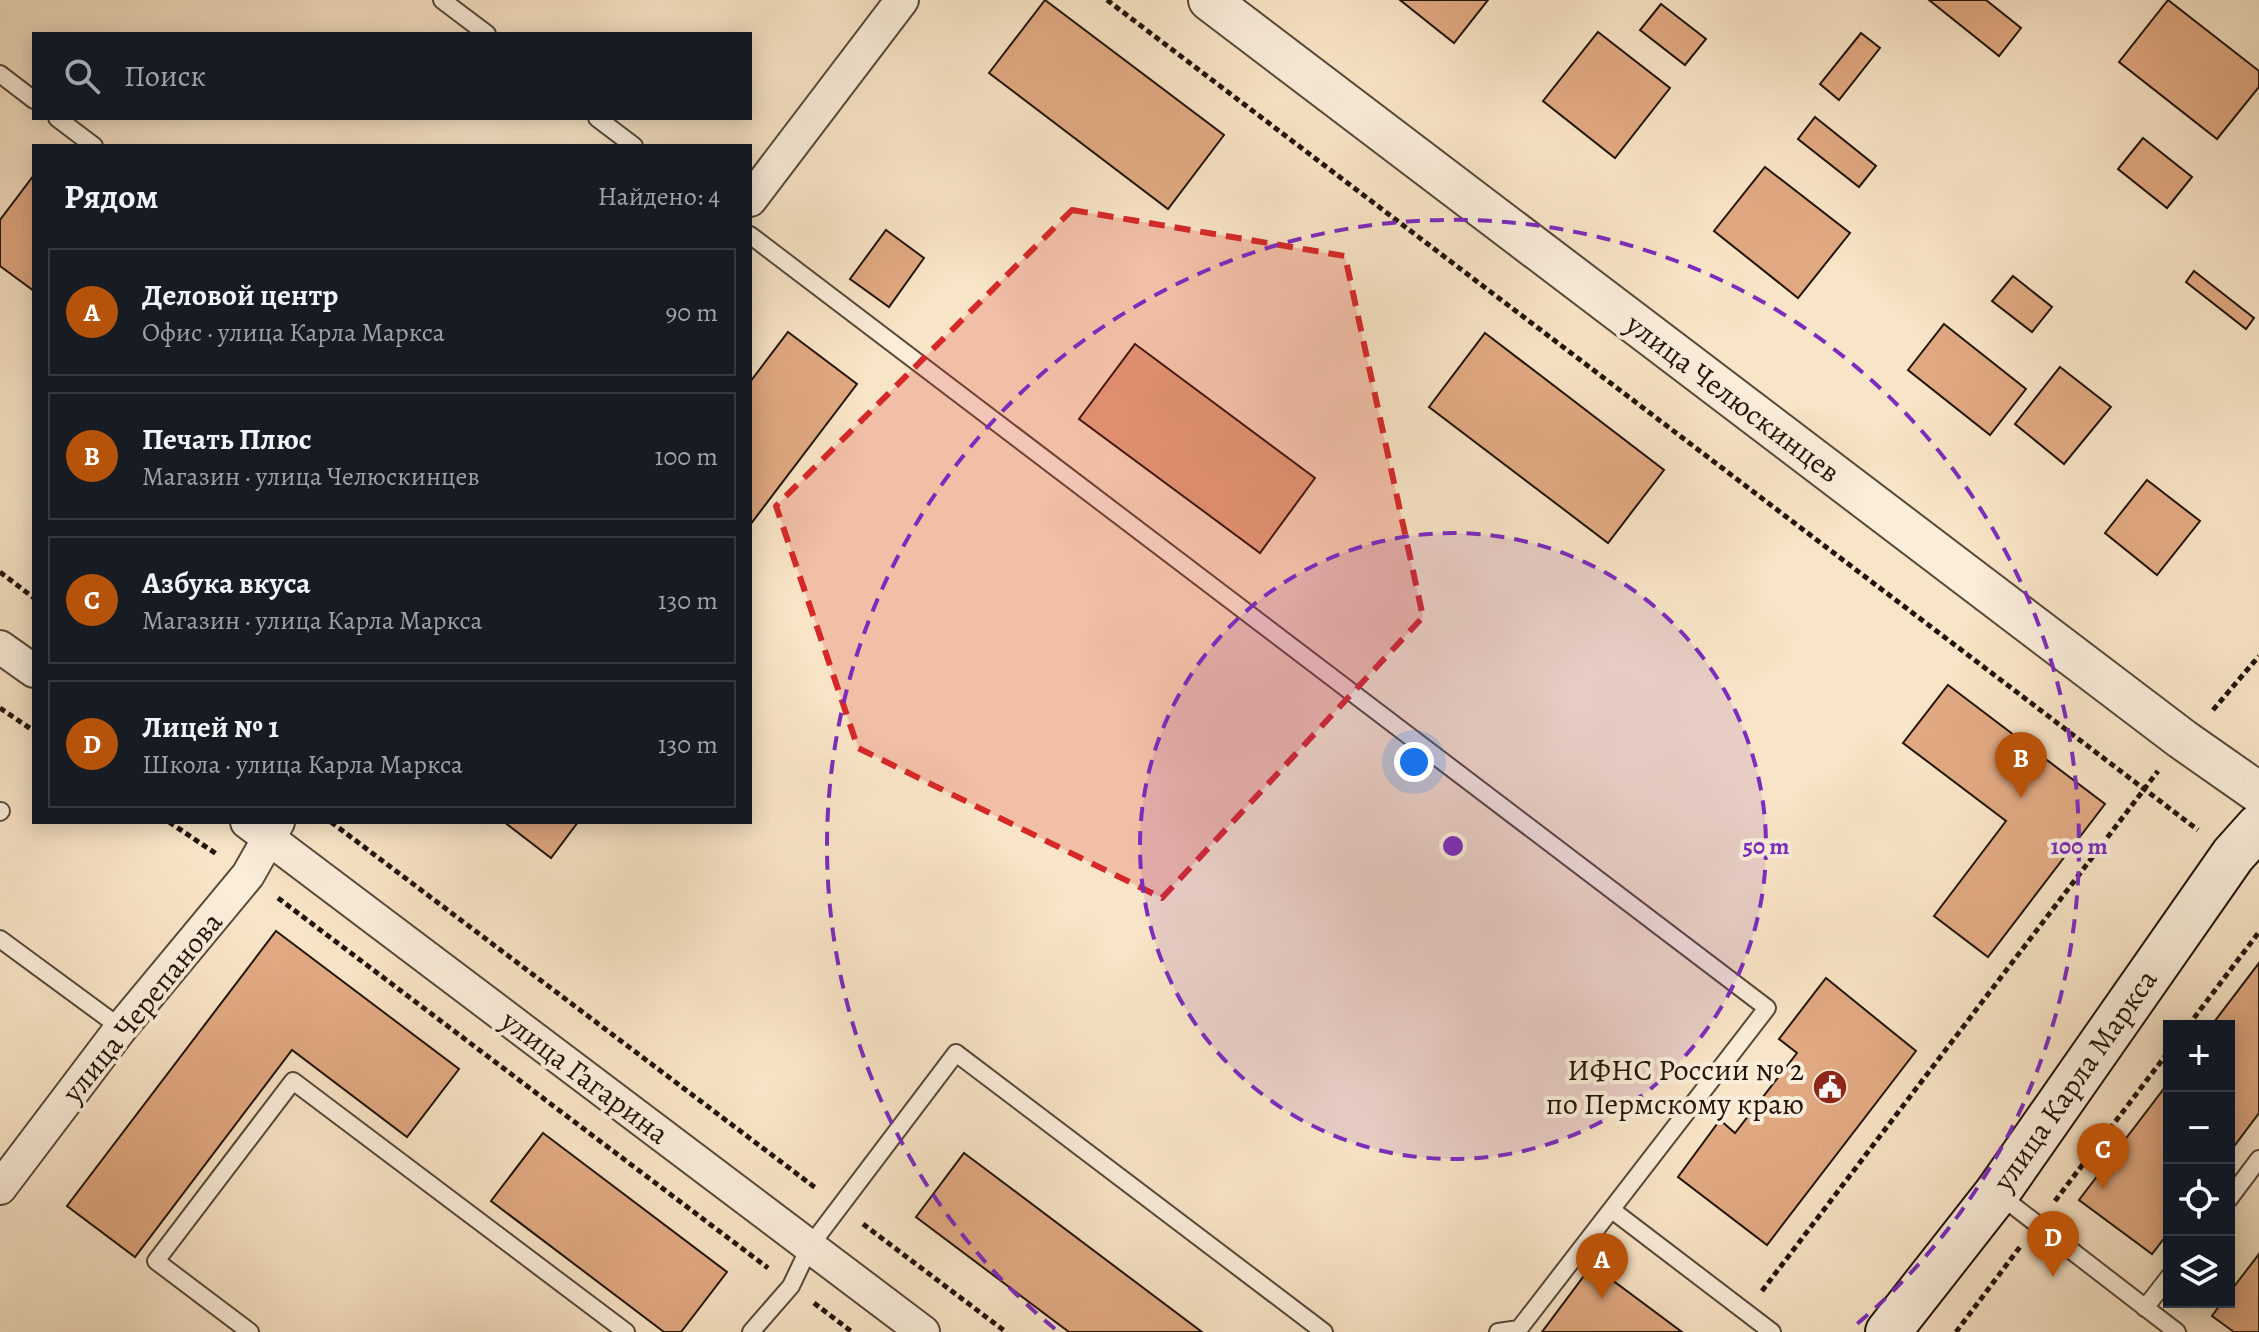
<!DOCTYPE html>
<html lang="ru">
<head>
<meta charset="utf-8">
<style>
  body { margin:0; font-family:Alegreya,serif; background:#242831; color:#f1f3f6 }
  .controls { position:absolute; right:24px; bottom:24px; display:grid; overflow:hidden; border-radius:0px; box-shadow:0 4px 20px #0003 }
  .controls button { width:72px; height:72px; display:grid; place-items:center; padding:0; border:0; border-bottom:2px solid #363941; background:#171b24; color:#f1f3f6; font:40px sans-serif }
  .you { position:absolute; left:1414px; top:762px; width:28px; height:28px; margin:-20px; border:6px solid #fff; border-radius:50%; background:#1a73e8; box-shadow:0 0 0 12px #1a73e833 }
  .badge { display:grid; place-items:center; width:52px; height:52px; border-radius:50%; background:#b45309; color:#fff; font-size:26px; font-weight:700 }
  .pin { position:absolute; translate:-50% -66px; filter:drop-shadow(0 2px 4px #0008) }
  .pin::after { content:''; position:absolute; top:42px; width:28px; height:24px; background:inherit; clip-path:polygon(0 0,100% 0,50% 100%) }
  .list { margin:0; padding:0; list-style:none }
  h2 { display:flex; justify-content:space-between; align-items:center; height:104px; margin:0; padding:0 32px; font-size:34px }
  h2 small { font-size:26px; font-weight:400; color:#9ea1a6 }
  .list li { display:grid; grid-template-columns:52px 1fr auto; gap:24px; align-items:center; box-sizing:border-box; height:128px; margin:0 16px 16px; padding:0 16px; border:2px solid #363941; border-radius:0px }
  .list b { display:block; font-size:30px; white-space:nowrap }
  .list p { margin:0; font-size:26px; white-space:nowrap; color:#9ea1a6 }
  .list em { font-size:26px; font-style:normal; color:#9ea1a6 }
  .icon { flex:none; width:44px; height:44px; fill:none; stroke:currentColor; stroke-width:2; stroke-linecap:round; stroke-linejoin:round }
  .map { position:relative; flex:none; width:2259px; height:1332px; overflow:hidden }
  .search { position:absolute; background:#171b24; box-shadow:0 4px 20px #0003; left:32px; top:32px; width:720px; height:88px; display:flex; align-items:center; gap:20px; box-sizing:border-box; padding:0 28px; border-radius:0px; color:#9ea1a6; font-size:30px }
  .panel { position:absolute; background:#171b24; box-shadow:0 4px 20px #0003; left:32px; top:144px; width:720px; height:680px; border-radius:0px }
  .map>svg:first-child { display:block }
  .building { fill:#e1a982; stroke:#21140a; stroke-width:2 }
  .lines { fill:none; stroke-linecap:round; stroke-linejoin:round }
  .service-casing { stroke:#574839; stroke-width:20 }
  .minor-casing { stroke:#574839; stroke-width:36 }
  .tertiary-casing { stroke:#574839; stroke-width:44 }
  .secondary-casing { stroke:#21140a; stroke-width:48 }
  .path { stroke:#21140a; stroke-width:5; stroke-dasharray:6 4; stroke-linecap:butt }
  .service { stroke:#faedda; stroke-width:16 }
  .minor { stroke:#faedda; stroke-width:32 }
  .tertiary { stroke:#faedda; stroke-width:40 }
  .secondary { stroke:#faedda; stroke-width:44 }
  .marked { fill:#d62828; fill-opacity:0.2; stroke:#d62828; stroke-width:6; stroke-dasharray:16 10; stroke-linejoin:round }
  .ring { fill:none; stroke:#7b2cbf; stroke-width:4; stroke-dasharray:14 10 }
  .labels { text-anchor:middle; stroke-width:8; stroke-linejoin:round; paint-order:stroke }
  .street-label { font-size:30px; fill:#21140a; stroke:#faedda }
  .poi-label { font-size:30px; fill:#21140a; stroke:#faedda; text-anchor:end }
  .centre { fill:#7b2cbf; stroke:#faedda; stroke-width:4 }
  .ring-label { font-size:24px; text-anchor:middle; font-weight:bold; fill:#7b2cbf; stroke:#faedda; stroke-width:8; stroke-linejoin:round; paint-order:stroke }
</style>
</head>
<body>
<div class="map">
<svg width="2259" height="1332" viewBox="0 0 2259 1332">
  <rect width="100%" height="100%" fill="#f8e4c6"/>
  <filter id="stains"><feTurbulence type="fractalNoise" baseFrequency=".0025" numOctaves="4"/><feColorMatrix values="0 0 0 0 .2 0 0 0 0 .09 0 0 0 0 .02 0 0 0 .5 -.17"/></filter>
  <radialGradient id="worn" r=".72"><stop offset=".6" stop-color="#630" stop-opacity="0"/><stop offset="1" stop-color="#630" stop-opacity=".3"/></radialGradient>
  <g class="building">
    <polygon points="1045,0 1224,135 1168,209 989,73"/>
    <polygon points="1400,0 1488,0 1454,43"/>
    <polygon points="1929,0 1986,0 2021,28 1999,56"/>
    <polygon points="2168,0 2259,71 2259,87 2217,139 2119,62"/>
    <polygon points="1661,4 1706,39 1685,65 1640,30"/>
    <polygon points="1598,32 1670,88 1615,158 1543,101"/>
    <polygon points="1861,33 1880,48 1839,100 1820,84"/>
    <polygon points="1815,117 1876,166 1859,187 1798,139"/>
    <polygon points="2143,138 2192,177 2167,208 2118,169"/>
    <polygon points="1765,167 1850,233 1798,298 1714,231"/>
    <polygon points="34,175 34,291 0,266 0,220"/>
    <polygon points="886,230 924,258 889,307 850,279"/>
    <polygon points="2194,271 2254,318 2246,329 2186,282"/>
    <polygon points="2013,276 2052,307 2032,332 1992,301"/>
    <polygon points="1944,324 2026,389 1990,435 1908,370"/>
    <polygon points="788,332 857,384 750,525 750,382"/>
    <polygon points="1485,333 1664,470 1608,543 1429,407"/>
    <polygon points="1135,344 1315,478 1260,553 1079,419"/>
    <polygon points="2060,367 2111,407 2064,464 2015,424"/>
    <polygon points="2147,480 2200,521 2157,575 2105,533"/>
    <polygon points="1948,685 2105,804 1988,957 1934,916 2006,821 1903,743"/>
    <polygon points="504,822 578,822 551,858"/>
    <polygon points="276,931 459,1069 407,1137 292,1050 135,1257 67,1206"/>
    <polygon points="2259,963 2259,1113 2229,1153 2229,1026 2211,1026"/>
    <polygon points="1826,978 1916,1051 1767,1245 1678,1177 1720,1120 1735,1133 1797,1053 1779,1039"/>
    <polygon points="2169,1082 2169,1232 2152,1254 2079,1200"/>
    <polygon points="543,1133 727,1272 681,1332 664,1332 491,1201"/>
    <polygon points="964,1153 1202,1332 1069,1332 916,1217"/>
    <polygon points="2259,1254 2259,1332 2234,1332 2212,1316 2222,1302 2229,1302 2229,1293"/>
    <polygon points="1592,1265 1682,1332 1542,1332"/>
  </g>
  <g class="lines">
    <g class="service-casing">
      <g id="service">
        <polyline points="442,0 487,34"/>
        <polyline points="0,74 34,100"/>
        <polyline points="57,118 94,146"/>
        <polyline points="597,118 634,146"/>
        <polyline points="750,235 1767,1008 1519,1329 1498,1332"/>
        <polyline points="0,812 1,811"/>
        <polyline points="0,939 121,1028"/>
        <polyline points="1998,1194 2177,1332"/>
        <polyline points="2229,1199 2259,1159"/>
        <polyline points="1612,1210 1772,1332"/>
        <polyline points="2145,1308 2169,1277"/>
        <polyline points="250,1332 156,1261 293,1081 626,1332"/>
        <polyline points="751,1332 791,1286 810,1246 956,1053 1324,1332"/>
      </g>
    </g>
    <g class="minor-casing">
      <g id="minor">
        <polyline points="750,200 902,0"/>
        <polyline points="0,647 34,671"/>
        <polyline points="247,822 923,1332"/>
        <polyline points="0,1188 121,1028 248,875 278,822"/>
      </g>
    </g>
    <g class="tertiary-casing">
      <polyline id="tertiary" points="1209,0 2182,739 2259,793"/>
    </g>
    <g class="secondary-casing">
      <polyline id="secondary" points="1888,1332 1997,1193 2233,855 2259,826"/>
    </g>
    <g class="path">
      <polyline points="1107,0 2198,830"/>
      <polyline points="0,572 34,598"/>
      <polyline points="0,708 34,731"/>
      <polyline points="2213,710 2259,656"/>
      <polyline points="169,822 218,855"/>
      <polyline points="331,822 817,1189"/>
      <polyline points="278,898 768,1268"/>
      <polyline points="2188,1026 2259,932"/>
      <polyline points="2055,1201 2169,1051"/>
      <polyline points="863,1224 1006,1332"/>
      <polyline points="1762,1291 2158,771"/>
      <polyline points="814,1303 852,1332"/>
      <polyline points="1956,1332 2020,1247"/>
    </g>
    <use href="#service" class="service"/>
    <use href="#minor" class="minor"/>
    <use href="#tertiary" class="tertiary"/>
    <use href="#secondary" class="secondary"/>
  </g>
  <path class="marked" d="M 1072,210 L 1345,256 L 1423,617 L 1162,898 L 858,748 L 776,506 Z"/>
  <circle cx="1453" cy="846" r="313" fill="#7b2cbf" fill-opacity=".12"/>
  <g class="ring">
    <circle cx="1453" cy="846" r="313"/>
    <path d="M1055 1329A626 626 0 1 1 1851 1329"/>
  </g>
  <defs>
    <g id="civic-disc" transform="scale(1.8)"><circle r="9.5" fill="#8f2418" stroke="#faedda"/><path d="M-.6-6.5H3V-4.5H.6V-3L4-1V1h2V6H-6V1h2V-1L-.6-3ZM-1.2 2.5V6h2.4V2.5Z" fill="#fff"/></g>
  </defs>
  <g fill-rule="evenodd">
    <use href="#civic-disc" x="1830" y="1087"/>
  </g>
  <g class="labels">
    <g class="street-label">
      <text transform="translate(1733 398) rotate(37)" y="10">улица Челюскинцев</text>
      <text transform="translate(142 1007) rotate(-51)" y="10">улица Черепанова</text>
      <text transform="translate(585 1077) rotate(37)" y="10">улица Гагарина</text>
      <text transform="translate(2075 1080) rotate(-55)" y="10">улица Карла Маркса</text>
    </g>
    <g class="poi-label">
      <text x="1804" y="1080">ИФНС России № 2<tspan x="1804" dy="34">по Пермскому краю</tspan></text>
    </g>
  </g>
  <circle cx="1453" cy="846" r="12" class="centre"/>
  <g class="ring-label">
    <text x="1766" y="854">50 m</text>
    <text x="2079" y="854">100 m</text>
  </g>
  <rect width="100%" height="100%" filter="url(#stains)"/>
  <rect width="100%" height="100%" fill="url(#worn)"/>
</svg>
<div class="controls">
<button>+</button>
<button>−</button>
<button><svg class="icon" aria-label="locate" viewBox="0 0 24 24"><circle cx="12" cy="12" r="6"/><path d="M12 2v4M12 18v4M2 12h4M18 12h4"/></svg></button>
<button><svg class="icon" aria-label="layers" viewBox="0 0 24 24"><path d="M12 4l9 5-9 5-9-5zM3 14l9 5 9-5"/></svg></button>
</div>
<div class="you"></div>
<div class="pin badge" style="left:1602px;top:1299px">A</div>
<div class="pin badge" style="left:2021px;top:798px">B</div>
<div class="pin badge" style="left:2103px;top:1189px">C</div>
<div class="pin badge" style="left:2053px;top:1277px">D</div>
<div class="search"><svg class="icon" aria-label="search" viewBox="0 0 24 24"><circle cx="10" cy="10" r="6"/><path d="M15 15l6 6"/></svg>Поиск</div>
<section class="panel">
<h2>Рядом<small>Найдено: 4</small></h2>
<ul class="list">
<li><span class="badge">A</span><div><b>Деловой центр</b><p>Офис · улица Карла Маркса</p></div><em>90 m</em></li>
<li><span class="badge">B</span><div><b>Печать Плюс</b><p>Магазин · улица Челюскинцев</p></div><em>100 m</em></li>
<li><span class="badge">C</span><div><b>Азбука вкуса</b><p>Магазин · улица Карла Маркса</p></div><em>130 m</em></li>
<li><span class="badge">D</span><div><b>Лицей № 1</b><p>Школа · улица Карла Маркса</p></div><em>130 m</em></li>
</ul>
</section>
</div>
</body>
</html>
